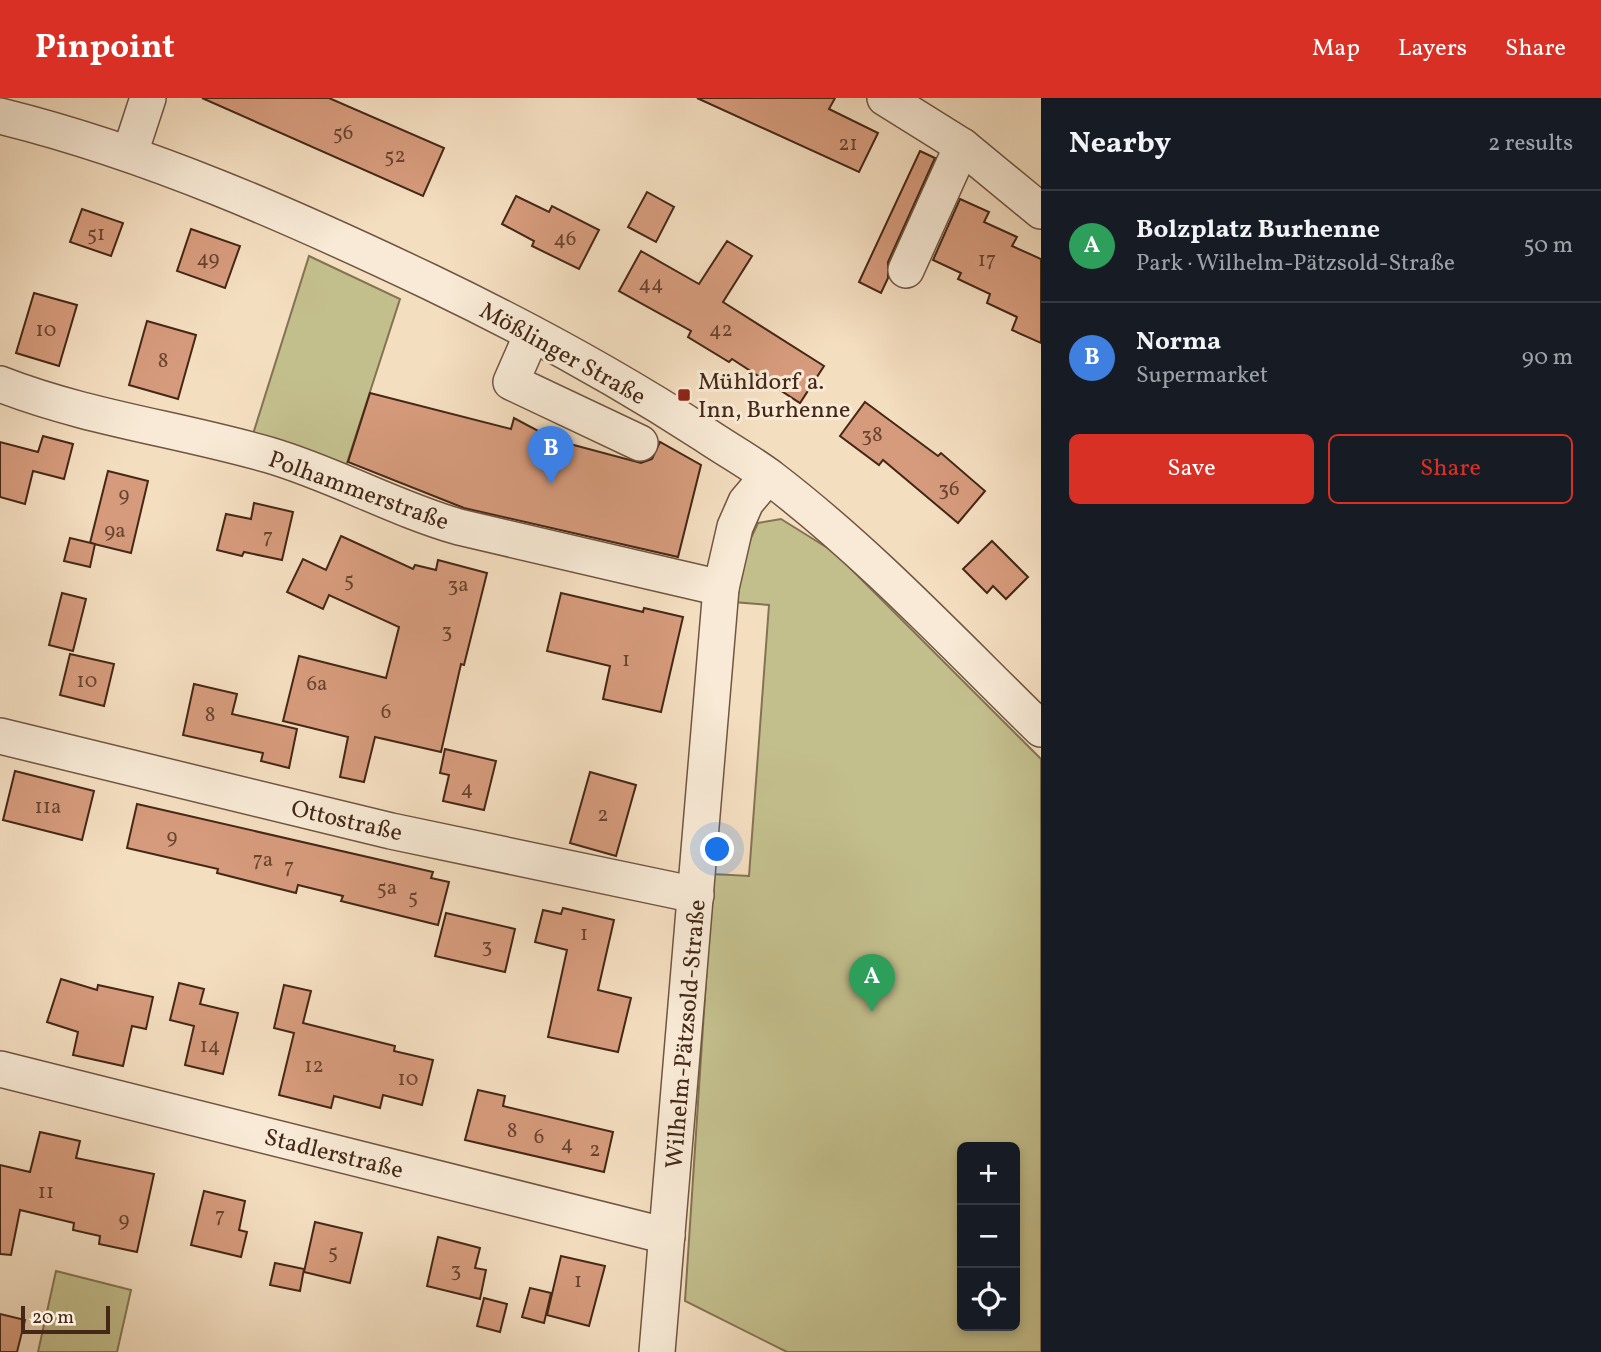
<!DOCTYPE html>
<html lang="en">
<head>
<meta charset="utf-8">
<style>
  body { margin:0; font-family:Vollkorn,serif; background:#242831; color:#f1f3f6 }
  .controls { position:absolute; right:21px; bottom:21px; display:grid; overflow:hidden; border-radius:10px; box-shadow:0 4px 10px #0003 }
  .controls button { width:63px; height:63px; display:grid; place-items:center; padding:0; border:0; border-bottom:2px solid #363941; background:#171b24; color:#f1f3f6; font:35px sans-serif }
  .scale { position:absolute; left:21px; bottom:18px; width:89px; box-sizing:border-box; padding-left:7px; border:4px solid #442716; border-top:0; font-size:19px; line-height:24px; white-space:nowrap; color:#442716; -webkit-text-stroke:5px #f8ead6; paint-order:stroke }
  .you { position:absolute; left:718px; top:752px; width:24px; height:24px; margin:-18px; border:5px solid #fff; border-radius:50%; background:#1a73e8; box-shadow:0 0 0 10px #1a73e833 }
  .badge { display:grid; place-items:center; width:46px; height:46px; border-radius:50%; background:#d93025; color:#fff; font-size:23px; font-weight:700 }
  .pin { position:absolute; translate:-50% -58px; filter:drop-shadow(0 2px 4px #0008) }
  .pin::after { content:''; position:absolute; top:37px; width:24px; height:21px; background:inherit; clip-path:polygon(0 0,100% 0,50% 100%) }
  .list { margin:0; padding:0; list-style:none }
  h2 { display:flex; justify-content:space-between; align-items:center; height:91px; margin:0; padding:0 28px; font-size:30px }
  h2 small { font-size:23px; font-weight:400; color:#9ea1a6 }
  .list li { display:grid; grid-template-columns:46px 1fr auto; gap:21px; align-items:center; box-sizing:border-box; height:112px; padding:0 28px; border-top:2px solid #363941 }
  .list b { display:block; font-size:26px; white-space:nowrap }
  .list p { margin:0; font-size:23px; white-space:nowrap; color:#9ea1a6 }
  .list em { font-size:23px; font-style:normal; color:#9ea1a6 }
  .actions { display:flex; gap:14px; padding:21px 28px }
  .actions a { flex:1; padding:16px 0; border:2px solid #d93025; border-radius:10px; text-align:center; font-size:24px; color:#d93025 }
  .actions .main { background:#d93025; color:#fff }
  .icon { flex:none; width:38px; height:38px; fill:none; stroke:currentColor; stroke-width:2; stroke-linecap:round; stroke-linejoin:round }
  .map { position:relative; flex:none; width:1041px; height:1254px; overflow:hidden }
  header { display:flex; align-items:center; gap:42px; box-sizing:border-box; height:98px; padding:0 35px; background:#d93025; color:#fff }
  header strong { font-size:33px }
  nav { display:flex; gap:38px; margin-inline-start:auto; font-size:24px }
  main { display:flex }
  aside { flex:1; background:#171b24 }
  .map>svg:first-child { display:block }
  .green { fill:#c3bf8d; stroke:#847352; stroke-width:2; fill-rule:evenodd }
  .building { fill:#d69b7c; stroke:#442716; stroke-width:2 }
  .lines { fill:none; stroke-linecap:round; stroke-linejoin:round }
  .minor-casing { stroke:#705540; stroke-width:38 }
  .minor { stroke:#f8ead6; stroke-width:35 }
  .poi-dot { fill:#8f2418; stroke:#f8ead6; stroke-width:2.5 }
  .labels { text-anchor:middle; stroke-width:6; stroke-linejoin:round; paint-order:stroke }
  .number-label { font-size:21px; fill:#684430 }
  .street-label { font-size:24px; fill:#442716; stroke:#f8ead6 }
  .poi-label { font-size:24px; fill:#442716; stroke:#f8ead6; text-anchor:start }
</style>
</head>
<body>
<header>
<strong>Pinpoint</strong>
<nav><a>Map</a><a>Layers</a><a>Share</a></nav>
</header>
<main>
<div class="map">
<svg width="1041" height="1254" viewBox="0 0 1041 1254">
  <rect width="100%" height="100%" fill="#f4dec0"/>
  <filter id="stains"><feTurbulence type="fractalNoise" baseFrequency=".00286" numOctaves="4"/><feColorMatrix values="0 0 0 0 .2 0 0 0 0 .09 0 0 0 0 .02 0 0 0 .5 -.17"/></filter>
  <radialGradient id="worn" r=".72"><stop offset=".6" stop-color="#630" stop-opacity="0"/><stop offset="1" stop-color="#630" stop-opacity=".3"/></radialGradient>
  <g class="green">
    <polygon points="309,158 400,201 345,371 253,336"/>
    <path d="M 781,421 L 834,454 L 1041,661 L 1041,1254 L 787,1254 L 685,1203 L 713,776 L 749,778 L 769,507 L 733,504 L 743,457 L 758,425 ZM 962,1049 L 1015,1049 L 1015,1228 L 962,1228 Z"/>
    <polygon points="56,1173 131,1192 117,1254 38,1254"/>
  </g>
  <g class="building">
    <polygon points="202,0 329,0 444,50 423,98"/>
    <polygon points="697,0 835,0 829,11 878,35 859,74"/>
    <polygon points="920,53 935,60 888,164 888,180 881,195 859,184"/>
    <polygon points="647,94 674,109 656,144 628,129"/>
    <polygon points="516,98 549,114 552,108 599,132 579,171 532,148 534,143 502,126"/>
    <polygon points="960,101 989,114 984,124 1017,139 1012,148 1041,161 1041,245 1012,232 1017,219 987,205 990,196 958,181 961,175 933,162"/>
    <polygon points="82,111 123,125 111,158 70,144"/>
    <polygon points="191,131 240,148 225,190 177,173"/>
    <polygon points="727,143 752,158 723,204 824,268 800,305 732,261 729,264 688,239 691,233 619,193 641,153 699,186"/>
    <polygon points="34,195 77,207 59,268 16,255"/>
    <polygon points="147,223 196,237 178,301 129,287"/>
    <polygon points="370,295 511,331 514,320 555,342 641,365 652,361 660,344 701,367 678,459 464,410 348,364"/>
    <polygon points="865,304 938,358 941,355 985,393 958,425 883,362 879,367 840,338"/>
    <polygon points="43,338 73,346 64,381 33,373 25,406 0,399 0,344 38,354"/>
    <polygon points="108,373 148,383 131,455 90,445"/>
    <polygon points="254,405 293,414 282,462 244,454 242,458 217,452 226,416 251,421"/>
    <polygon points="341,438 413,471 415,467 436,472 438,462 487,475 464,567 461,566 441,654 375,639 364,684 340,679 348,639 283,623 299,558 386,580 399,529 329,497 323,511 287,494 303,461 326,472"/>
    <polygon points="70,440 95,446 90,469 64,463"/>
    <polygon points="992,443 1028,479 1006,501 993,488 987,495 963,471"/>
    <polygon points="62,495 86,501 73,553 49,547"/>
    <polygon points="561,495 643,514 644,510 683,519 661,614 603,601 610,568 547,553"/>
    <polygon points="70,556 114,566 104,608 60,597"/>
    <polygon points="194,586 237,596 232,616 297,631 289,670 261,663 263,655 183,637"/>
    <polygon points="445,651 496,663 484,712 443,703 449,677 440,675"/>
    <polygon points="15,673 94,693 82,742 3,722"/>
    <polygon points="590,674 636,687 616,758 570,745"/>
    <polygon points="137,706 433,774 431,780 449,784 438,827 341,803 343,798 298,787 296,795 217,775 218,771 127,750"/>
    <polygon points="563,810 614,822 598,892 631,900 618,954 548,939 567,852 535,844 543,812 561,816"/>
    <polygon points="446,815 515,831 505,874 435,858"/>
    <polygon points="61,881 97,892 98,887 153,899 146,931 132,928 123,968 73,957 78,934 47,924"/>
    <polygon points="179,885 204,891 200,906 238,915 223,976 185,967 194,928 170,922"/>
    <polygon points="284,887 311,893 303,925 395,948 394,953 433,962 422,1007 383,997 380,1010 334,998 331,1010 279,997 294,935 274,930"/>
    <polygon points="478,992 505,998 503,1008 613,1034 604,1074 465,1042"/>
    <polygon points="40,1034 80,1043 76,1060 154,1076 137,1154 99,1146 100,1138 73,1132 74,1125 20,1112 11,1157 0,1156 0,1067 30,1074"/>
    <polygon points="204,1093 245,1103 239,1132 247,1134 241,1159 191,1147"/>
    <polygon points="315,1124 362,1135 350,1185 304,1174"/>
    <polygon points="438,1139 480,1150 475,1170 486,1172 480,1201 427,1188"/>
    <polygon points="561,1158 605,1168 589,1228 547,1217"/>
    <polygon points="275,1165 304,1171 300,1193 270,1187"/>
    <polygon points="530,1190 551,1195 544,1225 522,1219"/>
    <polygon points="484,1200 507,1206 500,1234 477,1228"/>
    <polygon points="0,1216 25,1222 17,1254 0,1254"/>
  </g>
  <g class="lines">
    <g class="minor-casing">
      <g id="minor">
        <polyline points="885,0 962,48 1041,113"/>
        <path d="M 0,18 C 150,55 291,118 430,184 C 524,229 616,279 704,336 C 726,351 750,364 771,380 C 869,455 953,545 1041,631"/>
        <polyline points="130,55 148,0"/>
        <polyline points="906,172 962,48"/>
        <polyline points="532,236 511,284 640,345"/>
        <path d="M 0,286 C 87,320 179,331 269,357 C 334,376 393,410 459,429 L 721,490"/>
        <polyline points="0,638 391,733 696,797"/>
        <polyline points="0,971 667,1138"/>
        <polyline points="657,1254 721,490 735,429 746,404 768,378"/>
      </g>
    </g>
    <use href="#minor" class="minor"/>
  </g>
  <rect class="poi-dot" x="677" y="290" width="14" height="14" rx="3.5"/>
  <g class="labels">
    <g class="number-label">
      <text x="343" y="41">56</text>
      <text x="848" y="52">21</text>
      <text x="395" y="64">52</text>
      <text x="96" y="142">51</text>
      <text x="565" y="147">46</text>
      <text x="208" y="167">49</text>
      <text x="987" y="168">17</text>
      <text x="651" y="192">44</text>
      <text x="46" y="238">10</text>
      <text x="721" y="238">42</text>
      <text x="163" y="269">8</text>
      <text x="872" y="343">38</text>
      <text x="949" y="397">36</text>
      <text x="124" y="403">9</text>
      <text x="115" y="439">9a</text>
      <text x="268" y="445">7</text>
      <text x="349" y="488">5</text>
      <text x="458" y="493">3a</text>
      <text x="447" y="539">3</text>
      <text x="626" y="568">1</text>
      <text x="87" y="589">10</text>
      <text x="317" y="592">6a</text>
      <text x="386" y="620">6</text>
      <text x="210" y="623">8</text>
      <text x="467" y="697">4</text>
      <text x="48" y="715">11a</text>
      <text x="603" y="723">2</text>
      <text x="172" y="745">9</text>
      <text x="263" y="768">7a</text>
      <text x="289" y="775">7</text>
      <text x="387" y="796">5a</text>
      <text x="413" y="805">5</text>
      <text x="584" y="842">1</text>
      <text x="487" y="854">3</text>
      <text x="210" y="954">14</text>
      <text x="314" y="974">12</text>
      <text x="408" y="987">10</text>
      <text x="512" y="1039">8</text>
      <text x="539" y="1045">6</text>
      <text x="567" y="1052">4</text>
      <text x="595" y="1058">2</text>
      <text x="46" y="1100">11</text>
      <text x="220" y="1124">7</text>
      <text x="124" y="1128">9</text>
      <text x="333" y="1160">5</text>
      <text x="456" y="1178">3</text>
      <text x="578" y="1189">1</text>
    </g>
    <g class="street-label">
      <text transform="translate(563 255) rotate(29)" y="8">Mößlinger Straße</text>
      <text transform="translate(359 392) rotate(20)" y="8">Polhammerstraße</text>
      <text transform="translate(347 722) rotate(13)" y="8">Ottostraße</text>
      <text transform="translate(685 936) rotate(-85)" y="8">Wilhelm-Pätzsold-Straße</text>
      <text transform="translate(334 1055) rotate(14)" y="8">Stadlerstraße</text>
    </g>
    <g class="poi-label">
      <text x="698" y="291">Mühldorf a.<tspan x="698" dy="28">Inn, Burhenne</tspan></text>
    </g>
  </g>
  <rect width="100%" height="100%" filter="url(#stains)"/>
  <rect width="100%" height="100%" fill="url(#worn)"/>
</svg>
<div class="controls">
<button>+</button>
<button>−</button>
<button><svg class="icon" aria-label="locate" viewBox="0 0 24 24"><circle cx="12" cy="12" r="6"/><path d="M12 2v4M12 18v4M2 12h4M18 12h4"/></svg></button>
</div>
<div class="scale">20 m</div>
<div class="you"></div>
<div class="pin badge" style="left:872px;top:914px;background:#2e9e5b">A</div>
<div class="pin badge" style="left:551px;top:386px;background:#3f7fe0">B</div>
</div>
<aside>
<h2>Nearby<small>2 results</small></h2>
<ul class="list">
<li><span class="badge" style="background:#2e9e5b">A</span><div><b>Bolzplatz Burhenne</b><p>Park · Wilhelm-Pätzsold-Straße</p></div><em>50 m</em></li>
<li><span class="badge" style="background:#3f7fe0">B</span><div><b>Norma</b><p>Supermarket</p></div><em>90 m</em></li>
</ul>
<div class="actions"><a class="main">Save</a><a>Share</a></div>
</aside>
</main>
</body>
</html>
